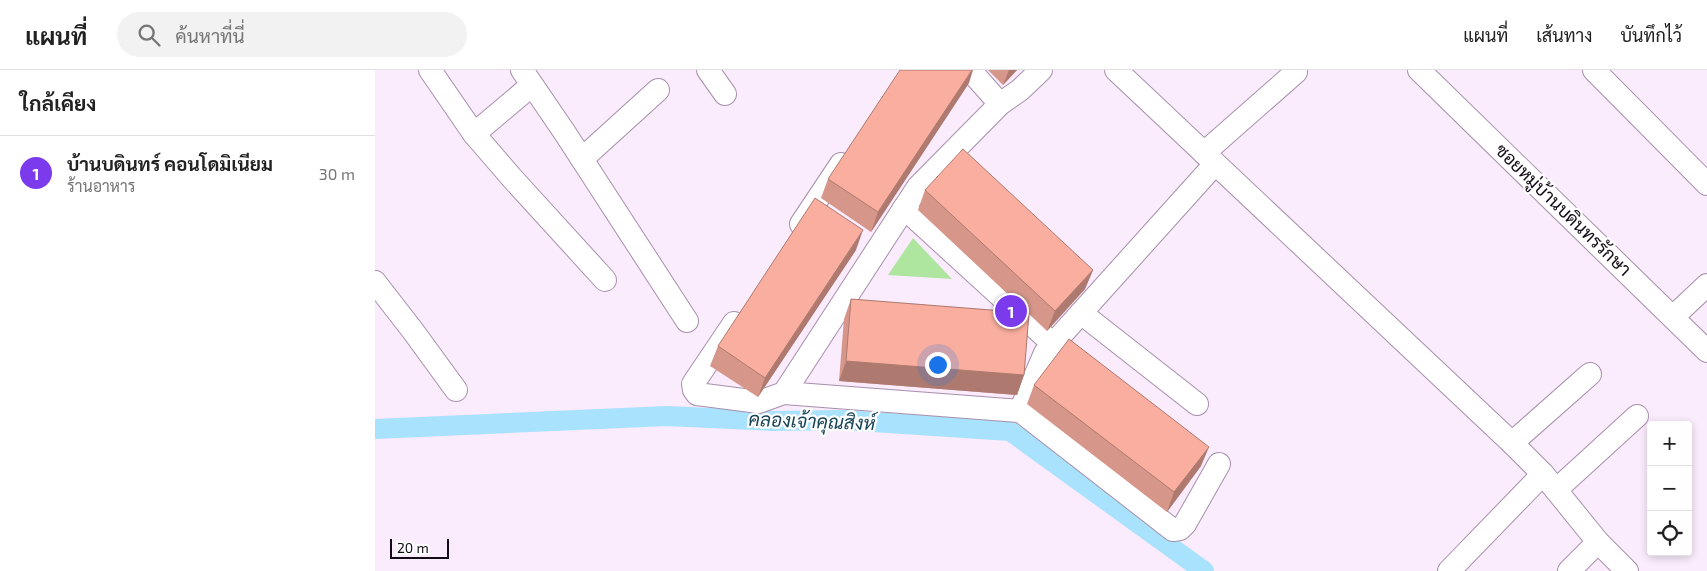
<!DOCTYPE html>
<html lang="th">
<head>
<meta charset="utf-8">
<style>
  body { margin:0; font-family:"Exo 2",Sarabun,sans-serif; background:#f2f2f2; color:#222 }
  .controls { position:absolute; right:15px; bottom:15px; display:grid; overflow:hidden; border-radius:5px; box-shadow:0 2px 8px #0003 }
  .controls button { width:45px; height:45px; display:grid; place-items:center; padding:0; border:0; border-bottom:1px solid #e0e0e0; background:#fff; color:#222; font:25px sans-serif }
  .scale { position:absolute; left:15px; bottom:12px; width:59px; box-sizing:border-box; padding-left:5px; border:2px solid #120a14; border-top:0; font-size:14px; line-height:18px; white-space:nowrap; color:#120a14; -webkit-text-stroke:4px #fefefe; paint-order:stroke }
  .you { position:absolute; left:562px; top:294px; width:18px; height:18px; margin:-12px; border:4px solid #fff; border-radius:50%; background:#1a73e8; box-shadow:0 0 0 8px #1a73e833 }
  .badge { display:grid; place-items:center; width:32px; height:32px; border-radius:50%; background:#7c3aed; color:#fff; font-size:16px; font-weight:700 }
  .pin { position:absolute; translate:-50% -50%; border:2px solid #fff; box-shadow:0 1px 5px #0006 }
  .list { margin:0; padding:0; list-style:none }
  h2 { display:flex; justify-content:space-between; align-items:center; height:65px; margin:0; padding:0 20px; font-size:21px }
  h2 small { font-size:16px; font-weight:400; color:#767676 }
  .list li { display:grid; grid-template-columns:32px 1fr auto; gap:15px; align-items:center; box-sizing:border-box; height:75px; padding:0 20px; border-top:1px solid #e0e0e0 }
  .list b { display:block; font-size:19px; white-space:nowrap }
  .list p { margin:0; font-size:16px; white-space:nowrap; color:#767676 }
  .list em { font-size:16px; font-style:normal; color:#767676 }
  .icon { flex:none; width:28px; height:28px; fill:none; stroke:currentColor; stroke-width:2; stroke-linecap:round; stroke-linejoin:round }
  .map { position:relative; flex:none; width:1332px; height:501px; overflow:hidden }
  header { display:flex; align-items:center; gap:30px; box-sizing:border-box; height:70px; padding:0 25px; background:#fff; border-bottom:1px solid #e0e0e0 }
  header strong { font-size:24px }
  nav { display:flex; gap:28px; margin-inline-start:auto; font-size:18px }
  .search { width:350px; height:45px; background:#f2f2f2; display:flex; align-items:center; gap:12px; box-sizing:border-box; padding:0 18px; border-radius:28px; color:#767676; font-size:19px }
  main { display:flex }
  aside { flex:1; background:#fff }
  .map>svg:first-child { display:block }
  .green { fill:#aee6a0 }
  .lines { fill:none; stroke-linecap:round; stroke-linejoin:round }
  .canal { stroke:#a9e2fd; stroke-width:20 }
  .minor-casing { stroke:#a78fab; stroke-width:24 }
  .minor { stroke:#fff; stroke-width:22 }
  .wall { fill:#d69689 }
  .shaded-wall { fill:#ae7a6f }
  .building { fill:#f9ae9f; stroke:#ae7a6f }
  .labels { text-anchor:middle; stroke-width:4.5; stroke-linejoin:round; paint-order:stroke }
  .street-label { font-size:18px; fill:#120a14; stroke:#fefefe }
  .water-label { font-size:19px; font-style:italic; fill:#174456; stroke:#fefefe }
</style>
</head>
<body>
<header>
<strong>แผนที่</strong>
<div class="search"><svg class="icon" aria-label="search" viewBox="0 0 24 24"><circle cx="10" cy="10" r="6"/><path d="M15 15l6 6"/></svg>ค้นหาที่นี่</div>
<nav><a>แผนที่</a><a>เส้นทาง</a><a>บันทึกไว้</a></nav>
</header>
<main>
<aside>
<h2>ใกล้เคียง<small></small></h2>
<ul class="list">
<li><span class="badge">1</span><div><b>บ้านบดินทร์ คอนโดมิเนียม</b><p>ร้านอาหาร</p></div><em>30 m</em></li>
</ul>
</aside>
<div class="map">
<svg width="1332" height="501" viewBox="0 0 1332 501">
  <rect width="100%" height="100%" fill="#faebfd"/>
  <polygon class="green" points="538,168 577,209 513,205"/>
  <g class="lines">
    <polyline class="canal" points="0,359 292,346 398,351 468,350 635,361 829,501"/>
    <g class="minor-casing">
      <g id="minor">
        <polyline points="55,0 99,64 137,108 230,210"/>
        <polyline points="147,0 190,63 312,251"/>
        <polyline points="333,0 350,24"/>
        <polyline points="595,0 625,34"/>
        <polyline points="741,0 1137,373 1168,404 1223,472 1252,501"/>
        <polyline points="1044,0 1332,281"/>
        <polyline points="1219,0 1332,114"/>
        <polyline points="99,64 157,15"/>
        <polyline points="829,83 921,2"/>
        <polyline points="207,89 283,20"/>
        <polyline points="529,138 678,274"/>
        <polyline points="426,154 466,94"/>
        <polyline points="0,212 38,261 81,320"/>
        <polyline points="706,243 822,334"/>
        <polyline points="1298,247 1332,215"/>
        <polyline points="359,253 318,314 319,320 322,324 384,332 409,323 543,117 625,34 645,20 666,0"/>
        <polyline points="409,323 645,341 798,460 805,459 810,454 844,394"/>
        <polyline points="645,341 670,283 840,94"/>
        <polyline points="1137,373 1215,304"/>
        <polyline points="1181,420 1262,346"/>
        <polyline points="1074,501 1168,404"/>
        <polyline points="1194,501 1223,472"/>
      </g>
    </g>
    <use href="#minor" class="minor"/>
  </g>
  <g class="wall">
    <polygon points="613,0 642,0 628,15"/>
    <polygon points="594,13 496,162 446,128 453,109"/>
    <polygon points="550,120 718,200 710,219 672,261 654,244 649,305 642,325 464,311 469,249 476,229 653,243 543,140"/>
    <polygon points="481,180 383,327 335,296 343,276"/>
    <polygon points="659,315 826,396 792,442 652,334"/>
  </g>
  <g class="shaded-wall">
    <polygon points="597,0 598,0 594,13 496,162 503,142"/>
    <polygon points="634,0 642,0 628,15"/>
    <polygon points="488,160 481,180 383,327 390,308"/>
    <polygon points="718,200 710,219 672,261 680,241"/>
    <polygon points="471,291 649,305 642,325 464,311"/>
    <polygon points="834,377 826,396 792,442 799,422"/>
  </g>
  <g class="building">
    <polygon points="525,0 597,0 503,142 453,109"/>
    <polygon points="588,79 718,200 680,241 550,120"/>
    <polygon points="440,128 488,160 390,308 343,276"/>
    <polygon points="476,229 654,243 649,305 471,291"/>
    <polygon points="694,269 834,377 799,422 659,315"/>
  </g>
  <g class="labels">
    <g class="street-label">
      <text transform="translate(1188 140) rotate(44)" y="6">ซอยหมู่บ้านบดินทรรักษา</text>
    </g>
    <g class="water-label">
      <text transform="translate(437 351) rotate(2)" y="7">คลองเจ้าคุณสิงห์</text>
    </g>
  </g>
</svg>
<div class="controls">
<button>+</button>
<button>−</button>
<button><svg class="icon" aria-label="locate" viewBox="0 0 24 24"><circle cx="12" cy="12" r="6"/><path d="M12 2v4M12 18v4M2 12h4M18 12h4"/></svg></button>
</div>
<div class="scale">20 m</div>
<div class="you"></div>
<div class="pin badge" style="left:636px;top:241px">1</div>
</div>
</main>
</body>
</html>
